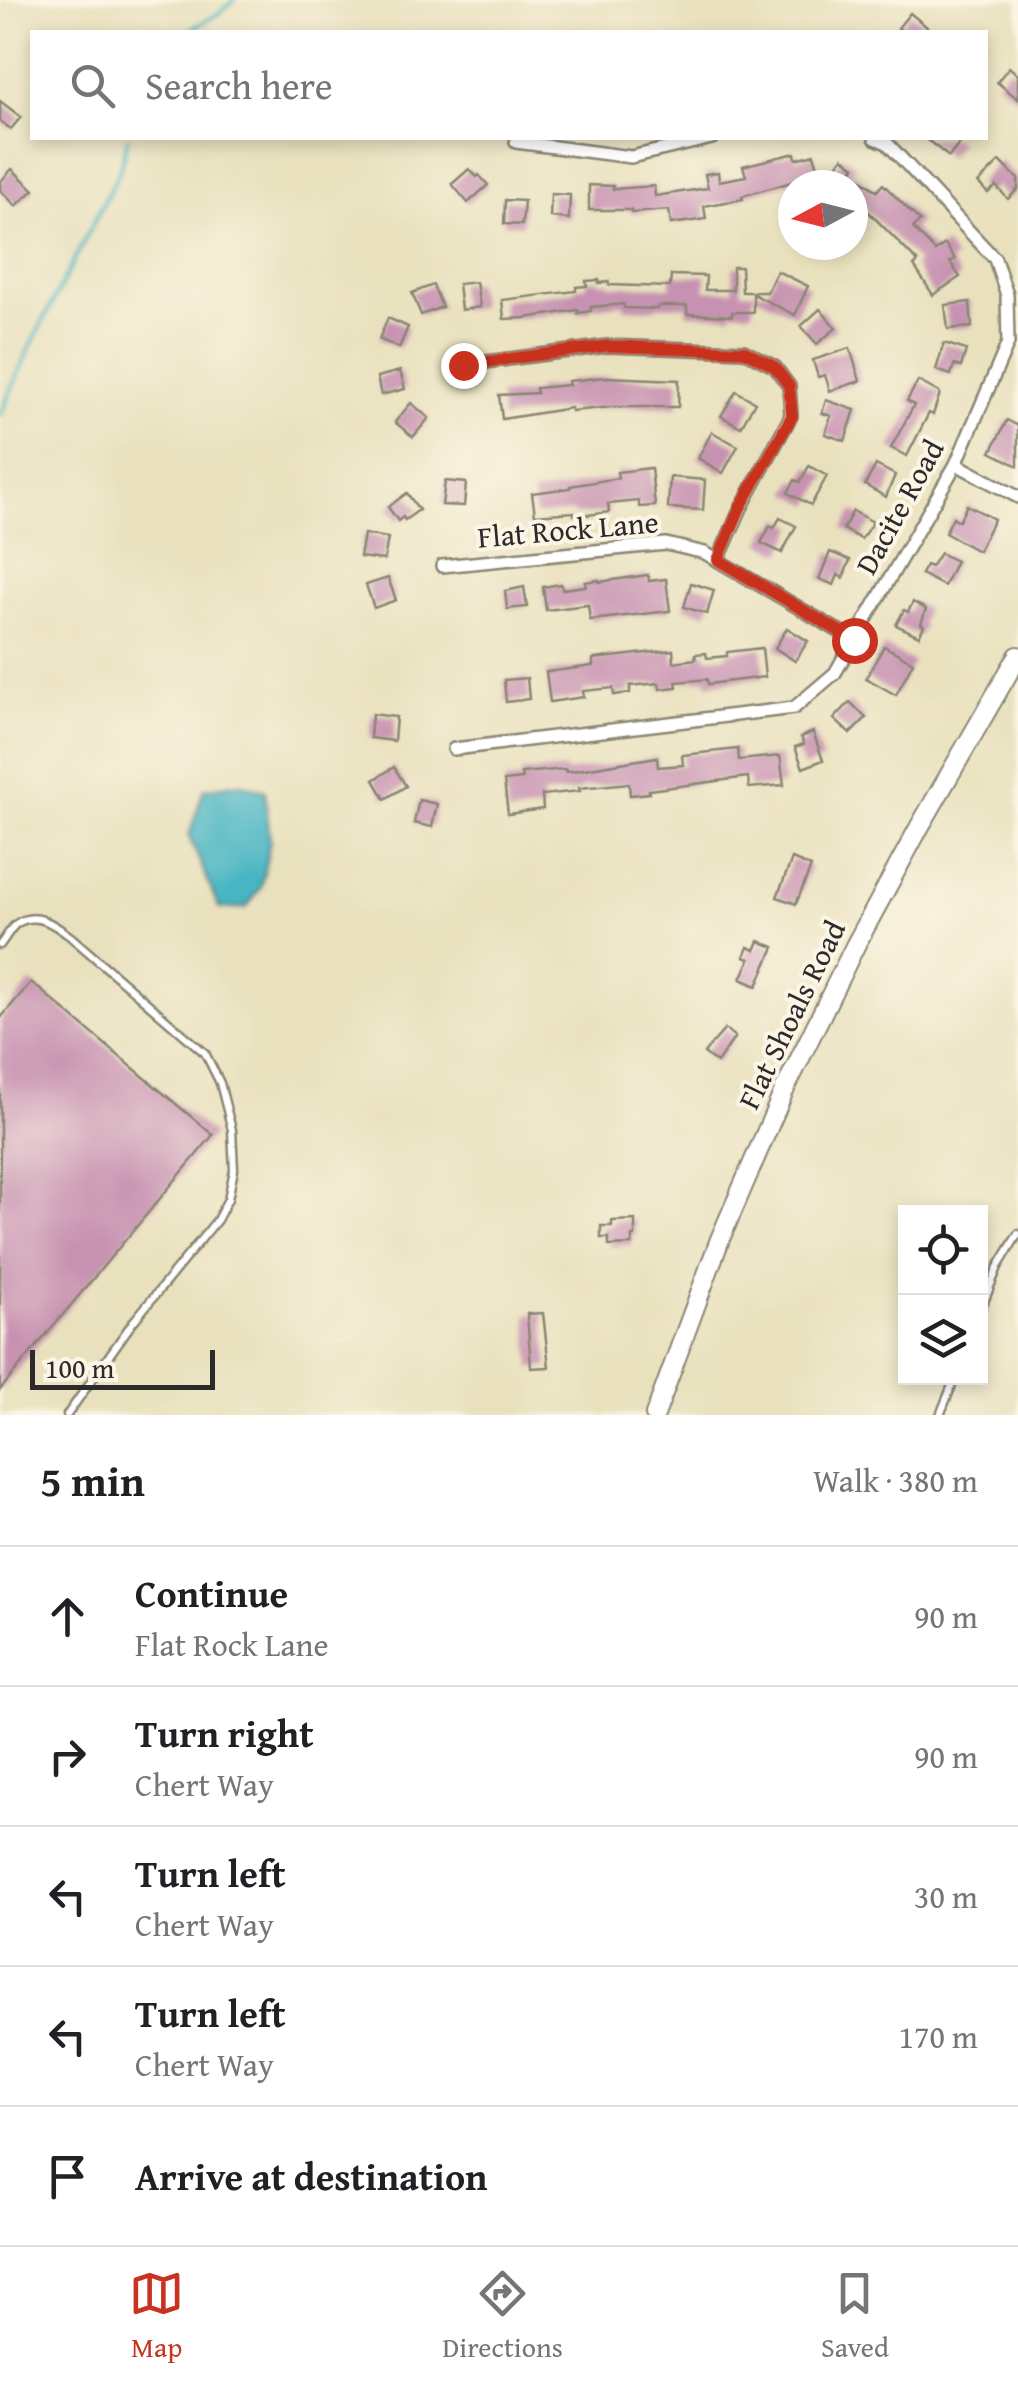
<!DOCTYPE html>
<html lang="en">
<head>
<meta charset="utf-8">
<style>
  body { margin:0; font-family:"Gentium Book Plus",serif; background:#f6f6f6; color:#202124 }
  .controls { position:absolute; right:30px; bottom:30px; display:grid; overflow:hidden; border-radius:0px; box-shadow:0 5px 15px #0003 }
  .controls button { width:90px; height:90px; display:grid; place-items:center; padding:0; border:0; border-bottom:2px solid #e0e0e0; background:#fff; color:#202124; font:50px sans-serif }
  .compass { position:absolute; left:778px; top:170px; width:90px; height:90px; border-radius:50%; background:#fff; box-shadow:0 5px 15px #0003; rotate:263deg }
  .scale { position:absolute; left:30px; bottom:25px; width:185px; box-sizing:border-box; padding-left:10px; border:5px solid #2b2b2b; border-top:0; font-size:28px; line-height:35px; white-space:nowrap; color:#2b2b2b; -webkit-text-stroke:8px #fcf5e5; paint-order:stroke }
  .stop { position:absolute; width:30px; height:30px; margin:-22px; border:8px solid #c8321e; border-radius:50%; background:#fff }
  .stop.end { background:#c8321e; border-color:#fff; box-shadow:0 2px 10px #0008 }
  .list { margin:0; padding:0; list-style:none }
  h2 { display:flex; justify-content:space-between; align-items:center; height:130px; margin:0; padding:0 40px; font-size:42px }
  h2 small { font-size:32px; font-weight:400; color:#757577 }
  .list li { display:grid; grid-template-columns:65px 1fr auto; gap:30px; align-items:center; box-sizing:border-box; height:140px; padding:0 40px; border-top:2px solid #e0e0e0 }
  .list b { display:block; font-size:38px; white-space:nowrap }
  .list p { margin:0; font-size:32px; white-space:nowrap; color:#757577 }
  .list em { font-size:32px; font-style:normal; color:#757577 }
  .icon { flex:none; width:55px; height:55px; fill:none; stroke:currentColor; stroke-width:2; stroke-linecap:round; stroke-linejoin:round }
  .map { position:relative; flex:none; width:1018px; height:1415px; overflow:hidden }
  .search { position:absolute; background:#fff; box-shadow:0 5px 15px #0003; left:30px; right:30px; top:30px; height:110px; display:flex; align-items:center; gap:25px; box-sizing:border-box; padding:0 35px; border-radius:0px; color:#757577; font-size:38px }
  .sheet { height:830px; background:#fff }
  nav { display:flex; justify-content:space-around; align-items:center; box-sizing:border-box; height:140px; border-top:2px solid #e0e0e0; background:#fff; font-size:28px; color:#757577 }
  nav a { display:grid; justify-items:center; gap:5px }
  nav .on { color:#c8321e }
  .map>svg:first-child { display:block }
  .water { fill:#47b5c3; stroke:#397077; stroke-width:2.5 }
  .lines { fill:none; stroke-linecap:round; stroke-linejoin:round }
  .stream { stroke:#47b5c3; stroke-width:4 }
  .building { fill:#c792b1 }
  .lane-casing { stroke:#8a8674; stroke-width:11 }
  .street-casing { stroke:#8a8674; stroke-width:16 }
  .secondary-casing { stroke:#8a8674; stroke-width:22 }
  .lane { stroke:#fff; stroke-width:6 }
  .street { stroke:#fff; stroke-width:11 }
  .secondary { stroke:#fff; stroke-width:18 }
  .route { stroke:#c8321e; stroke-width:12 }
  .labels { text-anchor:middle; stroke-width:8; stroke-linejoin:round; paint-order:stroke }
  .street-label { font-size:30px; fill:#2b2b2b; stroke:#fcf5e5 }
</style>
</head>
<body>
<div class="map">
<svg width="1018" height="1415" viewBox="0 0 1018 1415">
  <rect width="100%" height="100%" fill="#fcf5e5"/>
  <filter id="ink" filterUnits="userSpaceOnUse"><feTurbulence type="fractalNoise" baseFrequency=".01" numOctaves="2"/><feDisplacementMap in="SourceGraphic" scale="20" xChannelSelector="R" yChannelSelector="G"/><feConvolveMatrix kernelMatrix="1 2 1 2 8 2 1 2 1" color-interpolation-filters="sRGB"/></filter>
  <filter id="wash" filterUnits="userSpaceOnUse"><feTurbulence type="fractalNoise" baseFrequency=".0048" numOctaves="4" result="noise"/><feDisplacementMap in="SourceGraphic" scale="40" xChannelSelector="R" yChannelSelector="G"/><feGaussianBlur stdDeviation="2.25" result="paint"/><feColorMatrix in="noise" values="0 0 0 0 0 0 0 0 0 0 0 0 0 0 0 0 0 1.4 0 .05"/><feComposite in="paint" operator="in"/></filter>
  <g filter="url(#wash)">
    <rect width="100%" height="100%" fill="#e9e1bd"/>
    <polygon class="water" points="239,783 265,791 270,840 261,887 246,908 219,908 189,836 204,789"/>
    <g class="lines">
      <g class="stream">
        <polyline points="186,32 220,13 234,0"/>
        <polyline points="0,415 30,347 119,172 128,138"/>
      </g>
    </g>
    <g id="blocks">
      <g class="building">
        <polygon points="910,13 933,32 904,32 898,28"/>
        <polygon points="1009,67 1018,75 1018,99 997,82"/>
        <polygon points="0,101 21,117 11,129 0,121"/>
        <polygon points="925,138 954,138 960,143 949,157"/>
        <polygon points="795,153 796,159 814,154 820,174 742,196 743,199 704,206 706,219 671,224 669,210 631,213 631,210 589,210 589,185 613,186 613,189 654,186 655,196 708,188 705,174 718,172 719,181 746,176 743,166"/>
        <polygon points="843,157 855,166 851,172 877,191 883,184 920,221 913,228 935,251 945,244 955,259 950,262 960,277 933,295 914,266 918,262 853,196 853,185 824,185"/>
        <polygon points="1000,161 1018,179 1018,189 1008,199 996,186 988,193 978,183"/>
        <polygon points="12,169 34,190 16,206 0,190 0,182"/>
        <polygon points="469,169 477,177 479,175 488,185 468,203 452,184"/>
        <polygon points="551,194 570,195 569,219 550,217"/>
        <polygon points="505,200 524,201 522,225 504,224"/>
        <polygon points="733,267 741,267 742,292 767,292 777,271 808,286 795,315 753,294 753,312 732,312 732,316 687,314 687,306 658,306 658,309 624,308 624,304 591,307 591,311 578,313 578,310 525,318 504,319 502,300 576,291 576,287 587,286 586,281 599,280 599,283 609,282 609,285 670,287 671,275 706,276 705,290 733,290"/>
        <polygon points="476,282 480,307 461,310 458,284"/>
        <polygon points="433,285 442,307 421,315 412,293"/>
        <polygon points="970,302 972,327 948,329 945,305"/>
        <polygon points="820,309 836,328 817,344 801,326"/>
        <polygon points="388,318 408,327 399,348 379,339"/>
        <polygon points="944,343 966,350 961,367 954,365 951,375 936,370"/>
        <polygon points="850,348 860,381 830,391 825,375 818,377 813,360"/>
        <polygon points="400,371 405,389 381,395 377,377"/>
        <polygon points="605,377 679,380 678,407 612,407 571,411 571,408 502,419 499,395 537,393 536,388 569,385 568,381"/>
        <polygon points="918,381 940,393 933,415 929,413 907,456 891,448 914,405 907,401"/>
        <polygon points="736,391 755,402 741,427 721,416"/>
        <polygon points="826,400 855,410 845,441 825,434 831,416 822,413"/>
        <polygon points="411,403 429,418 413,437 395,422"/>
        <polygon points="1007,420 1018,426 1018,466 991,452"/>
        <polygon points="712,432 738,446 723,473 698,458"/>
        <polygon points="876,465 895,475 886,497 865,485"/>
        <polygon points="809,466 827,476 811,505 788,493 795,480 800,482"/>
        <polygon points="651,468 655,506 639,507 639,501 608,504 609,512 588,515 587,514 574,515 574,512 535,515 532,493 570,488 570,486 618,478 617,472"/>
        <polygon points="670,477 705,480 703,510 668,508"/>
        <polygon points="445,481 466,483 464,506 442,505"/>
        <polygon points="407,493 419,510 405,520 403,517 398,521 388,507"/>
        <polygon points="967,505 994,519 978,551 945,533 953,517 959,521"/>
        <polygon points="853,511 873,522 861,539 843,529"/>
        <polygon points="780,518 796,526 782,553 761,543 770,526 774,528"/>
        <polygon points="364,534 388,538 384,560 360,557"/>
        <polygon points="830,552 850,560 843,578 838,575 834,585 819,579"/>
        <polygon points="940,553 956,561 944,586 921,574 926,565 931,567"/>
        <polygon points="648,575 649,581 666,579 670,611 590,620 588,605 546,610 543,587 561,584 562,589 586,586 585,582 599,580 599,582"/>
        <polygon points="388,578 396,600 374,608 366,585"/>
        <polygon points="691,583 714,590 707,614 684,607"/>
        <polygon points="524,587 527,607 507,609 505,591"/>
        <polygon points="913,602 926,609 921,624 924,626 919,636 896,625 904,610 908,612"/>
        <polygon points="787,628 808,641 795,661 775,648"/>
        <polygon points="884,646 913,662 896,695 866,678"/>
        <polygon points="762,648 765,677 708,684 707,679 676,682 677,687 660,689 659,683 630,686 630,693 614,695 613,688 583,691 584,697 550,702 546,672 593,666 593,659 673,650 674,662 696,659 695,654 706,653 707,658 727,656 727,652"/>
        <polygon points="527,678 529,699 506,702 504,680"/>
        <polygon points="850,702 866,718 850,734 834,719"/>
        <polygon points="372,714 396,717 394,741 370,738"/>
        <polygon points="813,732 823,760 803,768 795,747 804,744 801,737"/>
        <polygon points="738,749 739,760 780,756 784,785 749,788 748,777 649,790 649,793 630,795 629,783 579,788 580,791 542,795 543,809 508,814 504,781 522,779 521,773 565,769 566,772 657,757 658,767 683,765 682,755"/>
        <polygon points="394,767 406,786 385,799 374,780"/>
        <polygon points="419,800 437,804 432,827 414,823"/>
        <polygon points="792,859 811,867 796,904 777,897"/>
        <polygon points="759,941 774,947 757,986 741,979 750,959 744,957 748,947 755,950"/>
        <polygon points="31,982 213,1135 0,1390 0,1019"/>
        <polygon points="725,1029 735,1037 717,1063 704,1053"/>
        <polygon points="635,1220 635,1236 632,1236 632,1245 609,1246 609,1238 601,1238 601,1226 612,1226 612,1221"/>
        <polygon points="543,1313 549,1367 531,1368 527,1314"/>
      </g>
    </g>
  </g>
  <g filter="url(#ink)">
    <use href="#blocks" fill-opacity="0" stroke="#8a8674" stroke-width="2.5"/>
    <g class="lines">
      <g class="lane-casing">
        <g id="lane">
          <path d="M 0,945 C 5,939 10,929 16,924 C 36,910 55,925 71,937 L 205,1053 L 220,1083 L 232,1130 L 234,1170 L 228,1199 L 217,1220 L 133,1322 L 67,1415"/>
          <polyline points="980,1312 998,1267 1018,1234"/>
          <polyline points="940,1415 955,1378"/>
        </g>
      </g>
      <g class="street-casing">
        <g id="street">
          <polyline points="516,142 631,157 712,138"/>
          <polyline points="463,365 607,346 744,351 775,367 789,386 791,416 741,508 718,560"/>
          <polyline points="956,464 1018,497"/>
          <polyline points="442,566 666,544 705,553 854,640"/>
          <polyline points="454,749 794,708 835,673 956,464 1008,343 1007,295 995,259 887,143 875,138"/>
        </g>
      </g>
      <g class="secondary-casing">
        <polyline id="secondary" points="655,1415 720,1239 784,1091 855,946 920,826 1018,656"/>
      </g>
      <use href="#lane" class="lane"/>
      <use href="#street" class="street"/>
      <use href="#secondary" class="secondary"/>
    </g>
  </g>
  <g class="lines" filter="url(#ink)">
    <polyline class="route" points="463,365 607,346 744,351 775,367 789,386 792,416 740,508 718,560 854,640"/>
  </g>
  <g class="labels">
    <g class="street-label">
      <text transform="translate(900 507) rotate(-61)" y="10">Dacite Road</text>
      <text transform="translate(568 530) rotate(-5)" y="10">Flat Rock Lane</text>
      <text transform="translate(792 1015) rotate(-64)" y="10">Flat Shoals Road</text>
    </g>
  </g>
</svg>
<div class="controls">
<button><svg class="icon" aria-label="locate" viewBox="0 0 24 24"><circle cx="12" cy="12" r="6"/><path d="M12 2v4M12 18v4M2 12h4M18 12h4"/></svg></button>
<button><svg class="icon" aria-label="layers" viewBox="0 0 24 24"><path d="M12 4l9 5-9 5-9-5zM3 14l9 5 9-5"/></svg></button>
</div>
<svg class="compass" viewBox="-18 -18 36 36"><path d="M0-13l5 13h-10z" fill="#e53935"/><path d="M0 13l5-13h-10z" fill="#757577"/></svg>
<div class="scale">100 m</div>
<div class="stop" style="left:854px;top:640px"></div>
<div class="stop end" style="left:463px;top:365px"></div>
<div class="search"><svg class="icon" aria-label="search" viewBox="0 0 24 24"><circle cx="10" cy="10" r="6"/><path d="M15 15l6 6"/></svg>Search here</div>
</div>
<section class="sheet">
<h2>5 min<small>Walk · 380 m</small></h2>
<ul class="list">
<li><svg class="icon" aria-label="ahead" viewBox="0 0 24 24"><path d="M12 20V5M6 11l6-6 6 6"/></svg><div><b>Continue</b><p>Flat Rock Lane</p></div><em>90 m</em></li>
<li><svg class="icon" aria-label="right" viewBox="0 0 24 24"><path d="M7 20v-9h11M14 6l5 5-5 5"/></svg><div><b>Turn right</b><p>Chert Way</p></div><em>90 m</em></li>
<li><svg class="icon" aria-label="left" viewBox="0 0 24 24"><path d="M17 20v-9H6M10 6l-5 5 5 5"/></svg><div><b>Turn left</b><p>Chert Way</p></div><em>30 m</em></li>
<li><svg class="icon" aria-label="left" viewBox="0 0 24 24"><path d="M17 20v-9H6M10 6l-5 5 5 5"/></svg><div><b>Turn left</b><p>Chert Way</p></div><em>170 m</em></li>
<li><svg class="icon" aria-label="arrive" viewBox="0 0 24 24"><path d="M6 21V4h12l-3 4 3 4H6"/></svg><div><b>Arrive at destination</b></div></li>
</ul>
</section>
<nav>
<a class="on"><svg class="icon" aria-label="map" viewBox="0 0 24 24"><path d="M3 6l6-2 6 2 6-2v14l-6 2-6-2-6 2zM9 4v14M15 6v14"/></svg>Map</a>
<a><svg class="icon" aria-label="directions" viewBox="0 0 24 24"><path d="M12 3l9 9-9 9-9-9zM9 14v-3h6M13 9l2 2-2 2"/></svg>Directions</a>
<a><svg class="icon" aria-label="saved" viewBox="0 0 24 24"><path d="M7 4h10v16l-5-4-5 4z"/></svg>Saved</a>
</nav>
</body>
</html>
